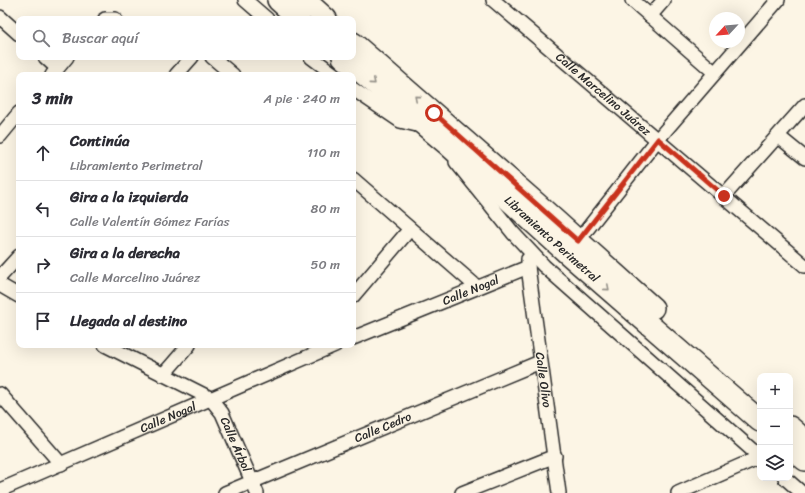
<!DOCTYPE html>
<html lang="es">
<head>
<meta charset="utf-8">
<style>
  body { margin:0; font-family:Sriracha,sans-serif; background:#f7f7f7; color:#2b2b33 }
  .controls { position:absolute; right:12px; bottom:12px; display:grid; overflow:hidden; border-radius:8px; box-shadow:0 4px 16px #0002 }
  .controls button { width:36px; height:36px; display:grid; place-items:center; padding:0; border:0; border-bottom:1px solid #e1e1e2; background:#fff; color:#2b2b33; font:20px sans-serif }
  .compass { position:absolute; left:709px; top:12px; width:36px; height:36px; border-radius:50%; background:#fff; box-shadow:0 4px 16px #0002; rotate:244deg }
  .stop { position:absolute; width:12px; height:12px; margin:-9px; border:3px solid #c8321e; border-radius:50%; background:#fff }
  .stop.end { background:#c8321e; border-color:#fff; box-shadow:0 1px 4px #0008 }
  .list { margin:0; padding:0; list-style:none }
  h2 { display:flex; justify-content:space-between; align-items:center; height:52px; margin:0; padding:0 16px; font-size:17px }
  h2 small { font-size:13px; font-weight:400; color:#7c7c81 }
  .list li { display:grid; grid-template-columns:26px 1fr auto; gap:12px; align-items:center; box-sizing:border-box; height:56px; padding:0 16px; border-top:1px solid #e1e1e2 }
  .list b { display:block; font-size:15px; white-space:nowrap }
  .list p { margin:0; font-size:13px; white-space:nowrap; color:#7c7c81 }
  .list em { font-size:13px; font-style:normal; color:#7c7c81 }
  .icon { flex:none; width:22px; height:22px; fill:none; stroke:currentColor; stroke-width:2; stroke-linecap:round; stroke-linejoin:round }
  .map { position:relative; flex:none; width:805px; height:493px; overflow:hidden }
  .search { position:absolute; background:#fff; box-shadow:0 4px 16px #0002; left:16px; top:16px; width:340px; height:44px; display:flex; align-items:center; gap:10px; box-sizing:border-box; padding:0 14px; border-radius:8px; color:#7c7c81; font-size:15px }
  .panel { position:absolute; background:#fff; box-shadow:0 4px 16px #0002; left:16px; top:72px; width:340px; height:276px; border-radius:8px }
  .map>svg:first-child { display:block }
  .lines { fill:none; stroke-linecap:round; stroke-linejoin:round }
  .minor-casing { stroke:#2b2b2b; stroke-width:16 }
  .primary-casing { stroke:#2b2b2b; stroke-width:24 }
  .minor { stroke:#fcf5e5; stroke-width:13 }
  .primary { stroke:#fcf5e5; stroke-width:21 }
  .oneway { stroke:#949088 }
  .route { stroke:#c8321e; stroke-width:5 }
  .labels { text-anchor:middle; stroke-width:4; stroke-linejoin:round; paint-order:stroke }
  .street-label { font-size:12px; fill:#2b2b2b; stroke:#fcf5e5 }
</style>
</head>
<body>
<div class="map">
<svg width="805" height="493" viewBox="0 0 805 493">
  <rect width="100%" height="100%" fill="#fcf5e5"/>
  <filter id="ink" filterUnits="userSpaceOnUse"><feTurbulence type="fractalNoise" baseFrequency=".025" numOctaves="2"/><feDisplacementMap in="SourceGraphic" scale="8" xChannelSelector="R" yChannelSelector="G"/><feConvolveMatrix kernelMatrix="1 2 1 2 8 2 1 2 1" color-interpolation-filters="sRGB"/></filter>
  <g filter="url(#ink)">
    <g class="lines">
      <g class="minor-casing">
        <g id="minor">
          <polyline points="245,0 267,19"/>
          <path id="s1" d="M 493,0 L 805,266"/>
          <polyline points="632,0 714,72"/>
          <polyline points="650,16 664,0"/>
          <polyline points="0,17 19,34"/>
          <polyline points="105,19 115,19"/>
          <polyline points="45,57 57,68"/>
          <polyline points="212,57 233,75"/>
          <polyline points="311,57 335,75"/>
          <polyline points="52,75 67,57"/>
          <polyline points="176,75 192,57"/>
          <polyline points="353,89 400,121 421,126"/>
          <polyline points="0,136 19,113"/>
          <polyline points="778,136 805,158"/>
          <polyline points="456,162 513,233 544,266 760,457"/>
          <polyline points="353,179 477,287"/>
          <polyline points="724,196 805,105"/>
          <polyline points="574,246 658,139 778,0"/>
          <path id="s2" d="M 528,267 L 559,493"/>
          <polyline points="0,277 19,256"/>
          <polyline points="0,285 19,296"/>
          <polyline points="353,296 410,229"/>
          <path id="s3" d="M 353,338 L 528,267 L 528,259"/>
          <path id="s4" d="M 105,345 L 210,398 L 222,413 L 257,493"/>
          <polyline points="163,375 189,345"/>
          <polyline points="0,394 61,464"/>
          <polyline points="785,478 802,493"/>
          <path id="s5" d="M 0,490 L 335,345"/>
          <path id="s6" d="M 225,493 L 540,362"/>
          <polyline points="462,493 555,456"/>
          <polyline points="678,493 760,457"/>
        </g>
      </g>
      <g class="primary-casing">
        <g id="primary">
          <polyline points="278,0 299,19"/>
          <polyline points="305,0 326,19"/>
          <polyline points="353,43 535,202 653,308"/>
          <path id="s7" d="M 343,57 L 448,145 L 568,254 L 760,421"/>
          <polyline points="790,427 805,440"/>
          <polyline points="790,447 805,460"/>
        </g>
      </g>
      <use href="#minor" class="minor"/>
      <use href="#primary" class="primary"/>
    </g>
    <defs><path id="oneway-chevron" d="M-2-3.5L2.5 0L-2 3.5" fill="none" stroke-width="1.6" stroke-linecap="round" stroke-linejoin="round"/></defs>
    <g class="oneway">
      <use href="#oneway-chevron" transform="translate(373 82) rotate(40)"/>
      <use href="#oneway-chevron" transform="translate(417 98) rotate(-139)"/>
      <use href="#oneway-chevron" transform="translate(607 288) rotate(41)"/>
    </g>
  </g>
  <g class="lines" filter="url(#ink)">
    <polyline class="route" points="434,113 578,241 658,139 724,196"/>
  </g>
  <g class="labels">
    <g class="street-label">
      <text dy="4" stroke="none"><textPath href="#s1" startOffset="145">Calle Marcelino Juárez</textPath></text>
      <text dy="4" stroke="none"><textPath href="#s7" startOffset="277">Libramiento Perimetral</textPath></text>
      <text dy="4" stroke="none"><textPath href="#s3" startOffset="127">Calle Nogal</textPath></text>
      <text dy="4" stroke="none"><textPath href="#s2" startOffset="114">Calle Olivo</textPath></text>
      <text dy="4" stroke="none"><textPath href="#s5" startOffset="183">Calle Nogal</textPath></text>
      <text dy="4" stroke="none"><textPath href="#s6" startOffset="171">Calle Cedro</textPath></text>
      <text dy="4" stroke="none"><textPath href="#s4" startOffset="171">Calle Árbol</textPath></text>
    </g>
  </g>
</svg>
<div class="controls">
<button>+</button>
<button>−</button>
<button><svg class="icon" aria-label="layers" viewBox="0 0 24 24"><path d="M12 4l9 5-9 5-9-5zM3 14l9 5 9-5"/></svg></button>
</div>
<svg class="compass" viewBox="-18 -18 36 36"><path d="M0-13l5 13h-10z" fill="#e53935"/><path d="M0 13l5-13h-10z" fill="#7c7c81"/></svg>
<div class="stop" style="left:434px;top:113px"></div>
<div class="stop end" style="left:724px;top:196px"></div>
<div class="search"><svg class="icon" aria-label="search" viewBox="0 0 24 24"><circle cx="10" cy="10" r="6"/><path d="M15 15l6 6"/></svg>Buscar aquí</div>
<section class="panel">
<h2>3 min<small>A pie · 240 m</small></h2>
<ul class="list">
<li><svg class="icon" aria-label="ahead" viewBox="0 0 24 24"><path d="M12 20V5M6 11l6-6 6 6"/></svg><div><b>Continúa</b><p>Libramiento Perimetral</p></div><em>110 m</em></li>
<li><svg class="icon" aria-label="left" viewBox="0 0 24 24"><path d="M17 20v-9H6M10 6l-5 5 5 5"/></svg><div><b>Gira a la izquierda</b><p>Calle Valentín Gómez Farías</p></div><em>80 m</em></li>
<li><svg class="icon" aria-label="right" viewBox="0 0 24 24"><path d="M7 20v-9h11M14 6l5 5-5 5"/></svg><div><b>Gira a la derecha</b><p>Calle Marcelino Juárez</p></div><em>50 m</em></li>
<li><svg class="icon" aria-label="arrive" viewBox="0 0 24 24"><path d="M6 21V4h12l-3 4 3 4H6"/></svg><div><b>Llegada al destino</b></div></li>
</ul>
</section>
</div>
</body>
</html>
